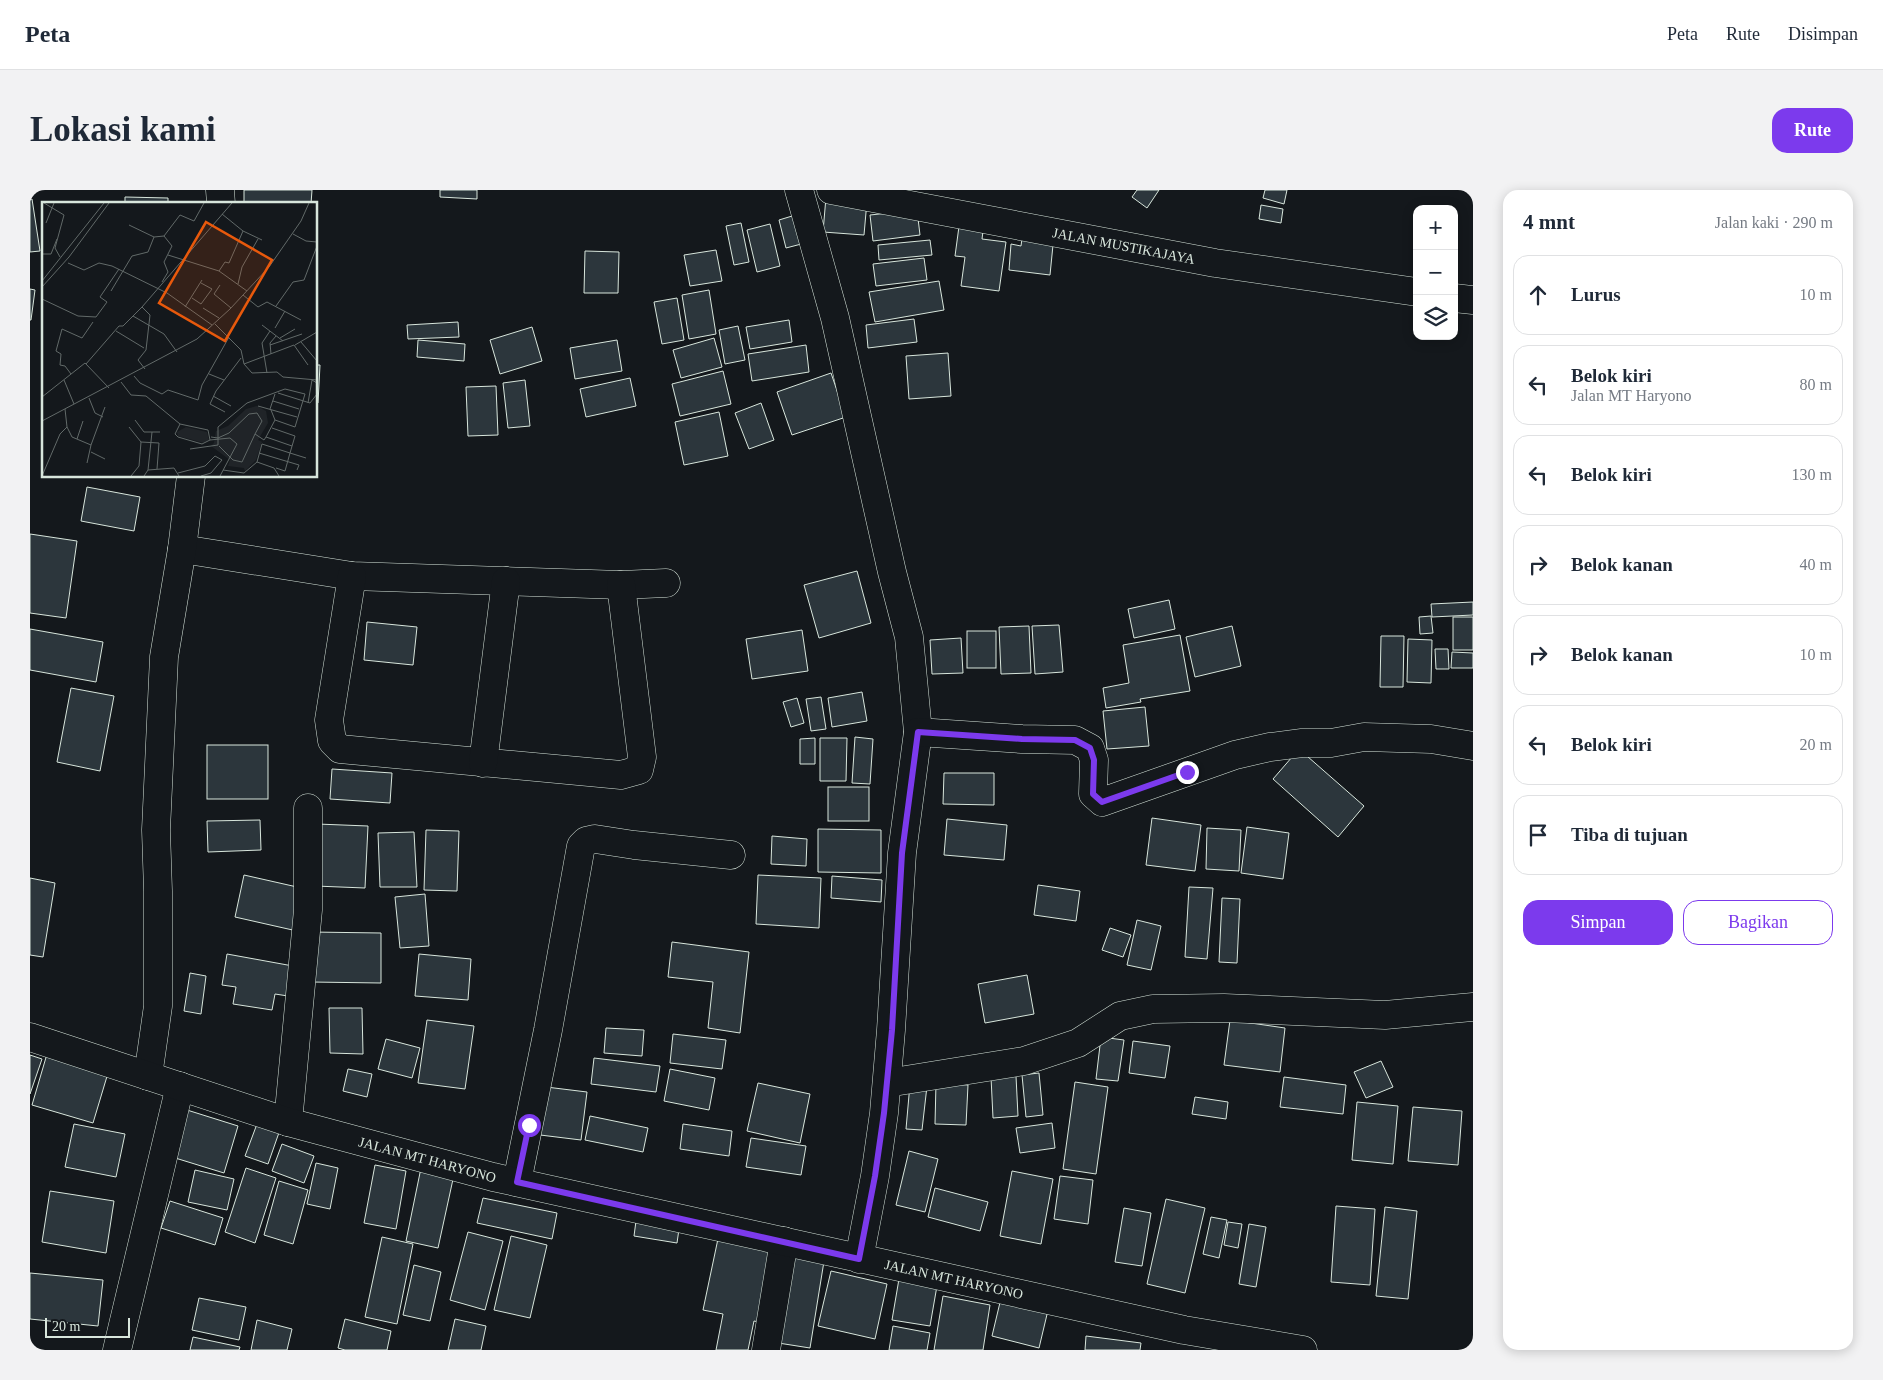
<!DOCTYPE html>
<html lang="id">
<head>
<meta charset="utf-8">
<style>
  body { margin:0; font-family:"Times New Roman",serif; background:#f2f2f3; color:#1f2937 }
  .controls { position:absolute; right:15px; top:15px; display:grid; overflow:hidden; border-radius:10px; box-shadow:0 2px 12px #0003 }
  .controls button { width:45px; height:45px; display:grid; place-items:center; padding:0; border:0; border-bottom:1px solid #e0e1e3; background:#fff; color:#1f2937; font:25px sans-serif }
  .scale { position:absolute; left:15px; bottom:12px; width:85px; box-sizing:border-box; padding-left:5px; border:2px solid #d8e6dc; border-top:0; font-size:14px; line-height:18px; white-space:nowrap; color:#d8e6dc; -webkit-text-stroke:4px #14181c; paint-order:stroke }
  .stop { position:absolute; width:15px; height:15px; margin:-11px; border:4px solid #7c3aed; border-radius:50%; background:#fff }
  .stop.end { background:#7c3aed; border-color:#fff; box-shadow:0 1px 5px #0008 }
  .list { margin:0; padding:0; list-style:none }
  h2 { display:flex; justify-content:space-between; align-items:center; height:65px; margin:0; padding:0 20px; font-size:21px }
  h2 small { font-size:16px; font-weight:400; color:#747a83 }
  .list li { display:grid; grid-template-columns:32px 1fr auto; gap:15px; align-items:center; box-sizing:border-box; height:80px; margin:0 10px 10px; padding:0 10px; border:1px solid #e0e1e3; border-radius:15px }
  .list b { display:block; font-size:19px; white-space:nowrap }
  .list p { margin:0; font-size:16px; white-space:nowrap; color:#747a83 }
  .list em { font-size:16px; font-style:normal; color:#747a83 }
  .actions { display:flex; gap:10px; padding:15px 20px }
  .actions a { flex:1; padding:11px 0; border:1px solid #7c3aed; border-radius:15px; text-align:center; font-size:18px; color:#7c3aed }
  .actions .main { background:#7c3aed; color:#fff }
  .icon { flex:none; width:28px; height:28px; fill:none; stroke:currentColor; stroke-width:2; stroke-linecap:round; stroke-linejoin:round }
  .map { position:relative; flex:none; width:1443px; height:1160px; overflow:hidden; border-radius:15px }
  header { display:flex; align-items:center; gap:30px; box-sizing:border-box; height:70px; padding:0 25px; background:#fff; border-bottom:1px solid #e0e1e3 }
  header strong { font-size:24px }
  nav { display:flex; gap:28px; margin-inline-start:auto; font-size:18px }
  .intro { display:flex; align-items:center; justify-content:space-between; box-sizing:border-box; height:120px; padding:0 30px }
  h1 { margin:0; font-size:35px }
  .button { padding:12px 22px; border-radius:15px; background:#7c3aed; color:#fff; font-size:18px; font-weight:700 }
  main { display:flex; gap:30px; padding:0 30px }
  aside { flex:1; background:#fff; border-radius:15px; box-shadow:0 2px 12px #0003 }
  .map>svg:first-child { display:block }
  .building { fill:#2c363c; stroke:#d8e6dc }
  .lines { fill:none; stroke-linecap:round; stroke-linejoin:round }
  .minor-casing { stroke:#d8e6dc; stroke-width:29 }
  .major-casing { stroke:#d8e6dc; stroke-width:29 }
  .minor { stroke:#14181c; stroke-width:28 }
  .major { stroke:#14181c; stroke-width:28 }
  .route { stroke:#7c3aed; stroke-width:6 }
  .labels { text-anchor:middle; stroke-width:4; stroke-linejoin:round; paint-order:stroke }
  .street-label { font-size:14px; fill:#d8e6dc; stroke:#14181c }
  .inset-road { fill:none; stroke:#626a69; stroke-width:1 }
  .view { fill:#e8590c; fill-opacity:0.15; stroke:#e8590c; stroke-width:2.5 }
  .inset-edge { fill:none; stroke:#d8e6dc; stroke-width:2.5 }
</style>
</head>
<body>
<header>
<strong>Peta</strong>
<nav><a>Peta</a><a>Rute</a><a>Disimpan</a></nav>
</header>
<div class="intro"><h1>Lokasi kami</h1><a class="button">Rute</a></div>
<main>
<div class="map">
<svg width="1443" height="1160" viewBox="0 0 1443 1160">
  <rect width="100%" height="100%" fill="#14181c"/>
  <g class="building">
    <polygon points="214,0 282,0 281,14 214,14"/>
    <polygon points="410,0 447,0 447,9 410,7"/>
    <polygon points="1107,0 1129,0 1117,18 1102,7"/>
    <polygon points="1235,0 1257,0 1254,14 1233,8"/>
    <polygon points="95,7 138,8 138,14 95,14"/>
    <polygon points="796,7 837,11 834,45 793,42"/>
    <polygon points="2,9 10,61 0,62 0,10"/>
    <polygon points="1231,15 1253,19 1251,33 1229,29"/>
    <polygon points="887,20 890,45 843,51 840,25"/>
    <polygon points="772,23 779,52 756,58 749,30"/>
    <polygon points="930,29 954,33 952,49 976,52 969,101 931,96 935,67 925,66"/>
    <polygon points="711,33 719,72 704,75 696,36"/>
    <polygon points="740,34 750,76 727,82 717,40"/>
    <polygon points="993,41 1024,45 1020,85 979,80 981,54 991,56"/>
    <polygon points="900,50 902,65 849,70 848,55"/>
    <polygon points="686,60 692,91 660,96 654,65"/>
    <polygon points="555,61 589,62 588,103 554,103"/>
    <polygon points="894,68 897,90 846,96 843,74"/>
    <polygon points="909,91 914,120 845,132 839,102"/>
    <polygon points="0,99 5,100 1,130 0,130"/>
    <polygon points="679,100 686,144 659,149 652,105"/>
    <polygon points="647,108 654,150 632,154 624,112"/>
    <polygon points="884,129 887,152 838,158 836,135"/>
    <polygon points="759,130 762,152 720,159 716,137"/>
    <polygon points="428,132 429,147 378,149 377,135"/>
    <polygon points="708,136 715,170 695,174 689,140"/>
    <polygon points="502,137 512,171 470,184 460,150"/>
    <polygon points="684,148 692,177 651,188 643,160"/>
    <polygon points="388,150 435,154 434,171 387,167"/>
    <polygon points="587,150 592,181 545,189 540,158"/>
    <polygon points="776,155 779,182 722,191 718,164"/>
    <polygon points="918,163 921,206 879,209 876,166"/>
    <polygon points="286,175 290,175 288,213 286,213"/>
    <polygon points="693,181 701,214 650,226 642,194"/>
    <polygon points="801,183 816,227 762,245 747,202"/>
    <polygon points="600,188 606,216 556,227 550,199"/>
    <polygon points="495,190 500,236 478,238 473,193"/>
    <polygon points="466,196 468,245 438,246 436,197"/>
    <polygon points="731,213 744,250 719,259 705,223"/>
    <polygon points="689,222 698,266 654,275 645,232"/>
    <polygon points="57,297 110,307 104,341 51,331"/>
    <polygon points="0,344 47,351 36,428 0,423"/>
    <polygon points="827,381 841,433 789,448 774,395"/>
    <polygon points="1139,410 1145,439 1104,448 1098,419"/>
    <polygon points="1443,412 1443,425 1402,427 1401,414"/>
    <polygon points="1401,426 1403,443 1390,444 1389,427"/>
    <rect x="1423" y="427" width="20" height="33"/>
    <polygon points="337,432 387,437 383,475 334,470"/>
    <polygon points="1029,435 1033,482 1005,484 1002,436"/>
    <polygon points="999,436 1001,483 971,484 969,437"/>
    <polygon points="1202,436 1211,476 1165,487 1156,447"/>
    <polygon points="0,439 73,452 66,492 0,480"/>
    <polygon points="772,440 778,481 722,489 716,449"/>
    <rect x="937" y="441" width="29" height="37"/>
    <polygon points="1150,445 1160,501 1110,509 1111,512 1076,518 1073,498 1099,493 1093,455"/>
    <polygon points="1351,446 1374,446 1373,497 1350,497"/>
    <polygon points="931,448 933,483 902,484 900,450"/>
    <polygon points="1378,449 1402,450 1401,493 1377,492"/>
    <polygon points="1405,459 1418,459 1419,479 1406,479"/>
    <polygon points="1422,462 1443,463 1443,478 1421,478"/>
    <polygon points="41,498 84,506 70,581 27,572"/>
    <polygon points="832,502 837,531 802,537 798,508"/>
    <polygon points="791,507 796,539 781,541 776,509"/>
    <polygon points="767,508 774,533 761,537 753,512"/>
    <polygon points="1115,517 1119,556 1077,559 1073,521"/>
    <polygon points="825,547 843,549 840,594 822,593"/>
    <polygon points="785,548 785,574 770,574 770,549"/>
    <polygon points="790,548 817,548 816,591 790,591"/>
    <rect x="177" y="555" width="61" height="54"/>
    <polygon points="1269,559 1334,616 1308,647 1243,589"/>
    <polygon points="302,579 362,583 360,613 300,609"/>
    <polygon points="914,583 964,583 964,615 913,614"/>
    <rect x="798" y="597" width="41" height="34"/>
    <polygon points="1122,628 1171,635 1165,681 1116,675"/>
    <polygon points="917,629 977,635 974,670 914,665"/>
    <polygon points="230,630 231,660 178,662 177,631"/>
    <polygon points="287,634 338,636 335,698 285,696"/>
    <polygon points="1217,637 1259,643 1253,689 1211,683"/>
    <polygon points="1177,638 1211,640 1209,681 1176,679"/>
    <polygon points="788,639 851,640 851,683 788,682"/>
    <polygon points="396,640 429,641 427,701 394,700"/>
    <polygon points="384,642 387,697 350,697 348,643"/>
    <polygon points="742,646 777,649 776,676 741,674"/>
    <polygon points="214,685 276,699 267,741 205,727"/>
    <polygon points="728,685 791,688 789,738 726,734"/>
    <polygon points="802,686 852,690 851,712 801,708"/>
    <polygon points="0,688 25,693 13,767 0,765"/>
    <polygon points="1008,695 1050,701 1046,731 1004,725"/>
    <polygon points="1159,697 1183,698 1177,769 1155,767"/>
    <polygon points="395,704 399,756 370,758 365,707"/>
    <polygon points="1192,708 1210,709 1207,773 1189,772"/>
    <polygon points="1107,730 1131,736 1121,780 1097,775"/>
    <polygon points="1080,738 1101,745 1093,767 1072,760"/>
    <polygon points="281,742 351,743 351,793 281,792"/>
    <polygon points="642,752 719,762 710,843 678,838 683,792 638,787"/>
    <polygon points="197,764 263,776 258,806 245,804 242,820 203,814 206,797 192,795"/>
    <polygon points="389,764 441,769 438,810 385,806"/>
    <polygon points="160,783 176,786 171,824 154,821"/>
    <polygon points="997,785 1004,824 955,833 948,794"/>
    <polygon points="299,818 332,818 333,864 300,863"/>
    <polygon points="397,830 444,836 435,899 388,893"/>
    <polygon points="1200,830 1255,838 1250,882 1194,875"/>
    <polygon points="576,838 614,840 612,866 574,863"/>
    <polygon points="643,844 696,850 692,879 640,873"/>
    <polygon points="1071,847 1094,850 1088,891 1066,889"/>
    <polygon points="356,849 390,858 382,888 348,879"/>
    <polygon points="1103,851 1140,856 1135,888 1099,883"/>
    <polygon points="17,864 78,883 63,933 2,915"/>
    <polygon points="0,865 12,869 0,904"/>
    <polygon points="564,868 630,876 626,902 561,894"/>
    <polygon points="1351,871 1363,897 1336,908 1324,882"/>
    <polygon points="318,879 342,884 337,907 313,901"/>
    <polygon points="640,879 685,888 679,920 634,911"/>
    <polygon points="1009,883 1013,925 996,927 992,885"/>
    <polygon points="986,886 988,926 963,928 961,887"/>
    <polygon points="1254,887 1316,895 1313,924 1250,917"/>
    <polygon points="1045,892 1078,897 1066,984 1033,979"/>
    <polygon points="728,893 780,904 770,953 717,941"/>
    <polygon points="906,893 938,895 936,935 905,934"/>
    <polygon points="880,894 897,896 892,940 876,939"/>
    <polygon points="508,896 557,902 551,950 502,944"/>
    <polygon points="1165,907 1198,912 1196,929 1162,924"/>
    <polygon points="1327,912 1368,916 1363,974 1322,970"/>
    <polygon points="1383,917 1432,921 1428,975 1378,971"/>
    <polygon points="157,920 208,936 194,983 142,967"/>
    <polygon points="230,926 252,934 238,974 215,966"/>
    <polygon points="560,926 618,938 613,962 555,950"/>
    <polygon points="1022,933 1025,958 990,963 986,938"/>
    <polygon points="44,934 95,944 86,987 35,977"/>
    <polygon points="653,934 702,941 699,966 650,959"/>
    <polygon points="721,948 776,956 771,985 716,977"/>
    <polygon points="252,954 284,966 274,993 242,981"/>
    <polygon points="879,961 908,969 895,1022 866,1015"/>
    <polygon points="286,973 308,978 300,1019 277,1014"/>
    <polygon points="392,973 425,980 408,1058 376,1051"/>
    <polygon points="345,975 376,981 366,1039 334,1033"/>
    <polygon points="216,978 246,988 225,1053 195,1042"/>
    <polygon points="165,980 204,989 197,1020 158,1012"/>
    <polygon points="982,981 1023,989 1011,1054 970,1046"/>
    <polygon points="1030,986 1063,990 1058,1034 1024,1029"/>
    <polygon points="249,991 278,1000 263,1054 234,1045"/>
    <polygon points="905,998 958,1012 950,1041 898,1027"/>
    <polygon points="20,1001 84,1011 76,1063 12,1052"/>
    <polygon points="453,1008 527,1023 522,1049 447,1033"/>
    <polygon points="1136,1009 1175,1018 1155,1103 1117,1094"/>
    <polygon points="140,1011 193,1028 185,1055 131,1038"/>
    <polygon points="1306,1016 1345,1019 1340,1095 1301,1092"/>
    <polygon points="1355,1017 1387,1021 1378,1109 1346,1106"/>
    <polygon points="1094,1018 1121,1023 1112,1076 1085,1072"/>
    <polygon points="1181,1027 1197,1030 1189,1068 1173,1064"/>
    <polygon points="606,1031 649,1039 647,1053 604,1046"/>
    <polygon points="1198,1032 1212,1034 1208,1058 1194,1055"/>
    <polygon points="1219,1034 1236,1037 1226,1097 1209,1094"/>
    <polygon points="438,1042 473,1051 455,1120 420,1110"/>
    <polygon points="689,1044 745,1056 729,1132 724,1131 718,1160 686,1160 693,1124 673,1120"/>
    <polygon points="481,1046 517,1055 500,1128 464,1120"/>
    <polygon points="352,1047 383,1054 367,1134 335,1127"/>
    <polygon points="756,1059 795,1065 780,1158 742,1152"/>
    <polygon points="384,1075 411,1082 400,1131 373,1125"/>
    <polygon points="801,1081 857,1094 845,1149 788,1136"/>
    <polygon points="0,1083 73,1090 68,1136 0,1129"/>
    <polygon points="870,1083 908,1090 900,1136 862,1130"/>
    <polygon points="972,1104 1019,1116 1009,1158 962,1146"/>
    <polygon points="913,1106 960,1115 953,1160 904,1160"/>
    <polygon points="169,1108 216,1117 209,1150 162,1140"/>
    <polygon points="315,1129 361,1141 357,1160 315,1160 308,1158"/>
    <polygon points="425,1129 456,1136 451,1160 418,1160"/>
    <polygon points="227,1130 262,1139 257,1160 221,1160"/>
    <polygon points="863,1136 900,1143 897,1160 859,1160"/>
    <polygon points="1056,1146 1111,1153 1110,1160 1055,1160"/>
    <polygon points="163,1147 210,1157 209,1160 160,1160"/>
  </g>
  <g class="lines">
    <g class="minor-casing">
      <g id="minor">
        <polyline points="190,0 191,14"/>
        <polyline points="769,0 805,128 862,382 879,447 888,542 872,663 861,840 854,923 845,986 829,1069"/>
        <path id="s1" d="M 801,0 L 1185,73 L 1387,102"/>
        <polyline points="1424,108 1443,110"/>
        <polyline points="152,359 322,386 591,395 636,393"/>
        <polyline points="322,386 299,530 302,551 310,559 591,585 609,580 612,567 591,395"/>
        <polyline points="888,542 992,549 1045,550 1060,558 1064,570 1063,604 1072,612 1205,565 1240,557 1272,553 1301,553 1334,547 1401,549 1443,556"/>
        <polyline points="453,573 476,391"/>
        <polyline points="118,886 128,816 128,701 126,640 134,467 152,359 161,286"/>
        <polyline points="857,893 994,871 1048,853 1090,826 1123,819 1194,818 1355,825 1443,817"/>
        <polyline points="258,932 278,720 278,618"/>
        <polyline points="487,992 518,840 551,656 556,651 565,649 604,655 701,665"/>
        <polyline points="87,1160 150,896"/>
        <polyline points="736,1160 754,1051"/>
      </g>
    </g>
    <g class="major-casing">
      <g id="major">
        <path id="s2" d="M 0,847 L 258,932 L 463,987 L 1154,1140 L 1273,1160"/>
      </g>
    </g>
    <use href="#minor" class="minor"/>
    <use href="#major" class="major"/>
  </g>
  <g class="lines">
    <polyline class="route" points="499,935 487,992 829,1069 845,986 854,923 862,840 872,663 888,542 992,549 1045,550 1060,558 1064,570 1063,604 1072,612 1157,582"/>
  </g>
  <g class="labels">
    <g class="street-label">
      <text dy="5" stroke="none"><textPath href="#s1" startOffset="298">JALAN MUSTIKAJAYA</textPath></text>
      <text dy="5" stroke="none"><textPath href="#s2" startOffset="416">JALAN MT HARYONO</textPath></text>
      <text dy="5" stroke="none"><textPath href="#s2" startOffset="956">JALAN MT HARYONO</textPath></text>
    </g>
  </g>
  <g transform="translate(12 12)">
    <rect width="275" height="275" fill="#14181c"/>
    <path d="M 215,204 L 224,209 L 226,221 L 216,238 L 220,240 L 214,258 L 203,269 L 202,266 L 186,264 L 188,258 L 169,244 L 172,241 L 174,229 L 186,224 L 204,207 ZM 144,225 L 165,230 L 167,238 L 162,241 L 136,234 L 135,230 Z" fill="#202428"/>
    <path class="inset-road" d="M 2,1 L 22,13 L 13,46 L 18,55M 180,12 L 201,29 L 220,38M 4,21 L 12,1M 87,23 L 112,35 L 122,34 L 130,44 L 122,60 L 126,70 L 120,80M 251,32 L 264,39 L 275,40M 122,34 L 138,13 L 152,19 L 162,1M 0,52 L 9,52 L 15,37M 126,53 L 177,69 L 205,89M 26,61 L 42,68 L 57,61 L 70,64 L 125,91 L 170,123M 177,69 L 183,60 L 187,61 L 201,29M 0,79 L 62,1M 196,82 L 200,65 L 216,37M 178,83 L 172,92 L 189,106M 0,85 L 27,55 L 67,1M 69,89 L 90,54 L 106,50 L 112,35M 201,93 L 216,105 L 225,100 L 259,118M 150,96 L 159,102 L 170,87 L 159,81M 0,97 L 36,114 L 54,115 L 65,100 L 58,95 L 77,67M 234,104 L 251,80 L 262,78 L 275,44M 100,105 L 108,113 L 104,148 L 96,158 L 103,167M 143,105 L 160,78M 161,106 L 177,116M 91,114 L 122,132 L 135,150M 173,122 L 199,148 L 202,162 L 210,171 L 235,170 L 241,175 L 275,178M 220,123 L 241,139M 233,126 L 243,109M 74,129 L 102,146M 238,136 L 253,127M 259,140 L 275,159M 228,143 L 260,132M 253,143 L 275,130M 229,152 L 228,141 L 234,134M 44,162 L 77,124 L 81,124 L 100,105 L 190,1M 202,162 L 252,143 L 266,163M 225,171 L 220,141 L 228,129M 29,172 L 23,164 L 18,163 L 19,152 L 14,149 L 20,127 L 40,136 L 51,120M 167,172 L 182,178M 92,174 L 98,181 L 120,192 L 126,188 L 156,198 L 160,183 L 187,135M 22,178 L 32,202M 79,180 L 89,193 L 104,194 L 138,222 L 166,228 L 168,238 L 160,242 L 136,235 L 133,232 L 138,222M 236,191 L 268,201 L 275,192M 171,194 L 189,204M 0,195 L 43,161 L 67,186M 47,196 L 53,211 L 61,215M 231,199 L 257,207M 266,201 L 270,178 L 275,181M 216,204 L 255,215M 228,207 L 233,192M 183,210 L 168,202 L 174,189 L 199,156M 215,211 L 220,219 L 213,232 L 222,238 L 224,235M 93,218 L 102,230 L 118,230M 233,218 L 224,235 L 250,244M 0,219 L 155,137 L 188,107 L 227,65 L 259,19 L 267,1M 25,225 L 30,235 L 49,243 L 45,261M 87,225 L 99,240 L 97,264 L 89,274M 169,235 L 176,236 L 187,231 L 207,212 L 215,211M 35,237 L 41,219M 168,238 L 188,236 L 195,242 L 178,274M 99,240 L 117,241 L 115,267M 220,242 L 248,251 L 253,234 L 230,226M 49,243 L 63,205M 177,244 L 191,258 L 200,260 L 213,232M 148,247 L 176,243 L 176,225 L 205,201 L 243,187 L 263,192 L 253,225 L 233,218 L 229,208M 49,250 L 63,257M 217,251 L 257,263 L 255,268M 215,260 L 220,242M 234,266 L 243,269 L 248,251 L 264,256M 106,268 L 132,266 L 137,274M 181,268 L 202,271 L 215,260 L 232,266 L 237,274M 136,271 L 163,264 L 173,254 L 180,258 L 169,271 L 159,274M 0,274 L 18,232 L 25,225 L 23,207M 102,274 L 106,268 L 110,230"/>
    <path class="view" d="M 164,20 L 230,58 L 183,139 L 117,101 Z"/>
    <rect width="275" height="275" class="inset-edge"/>
  </g>
</svg>
<div class="controls">
<button>+</button>
<button>−</button>
<button><svg class="icon" aria-label="layers" viewBox="0 0 24 24"><path d="M12 4l9 5-9 5-9-5zM3 14l9 5 9-5"/></svg></button>
</div>
<div class="scale">20 m</div>
<div class="stop" style="left:499px;top:935px"></div>
<div class="stop end" style="left:1157px;top:582px"></div>
</div>
<aside>
<h2>4 mnt<small>Jalan kaki · 290 m</small></h2>
<ul class="list">
<li><svg class="icon" aria-label="ahead" viewBox="0 0 24 24"><path d="M12 20V5M6 11l6-6 6 6"/></svg><div><b>Lurus</b></div><em>10 m</em></li>
<li><svg class="icon" aria-label="left" viewBox="0 0 24 24"><path d="M17 20v-9H6M10 6l-5 5 5 5"/></svg><div><b>Belok kiri</b><p>Jalan MT Haryono</p></div><em>80 m</em></li>
<li><svg class="icon" aria-label="left" viewBox="0 0 24 24"><path d="M17 20v-9H6M10 6l-5 5 5 5"/></svg><div><b>Belok kiri</b></div><em>130 m</em></li>
<li><svg class="icon" aria-label="right" viewBox="0 0 24 24"><path d="M7 20v-9h11M14 6l5 5-5 5"/></svg><div><b>Belok kanan</b></div><em>40 m</em></li>
<li><svg class="icon" aria-label="right" viewBox="0 0 24 24"><path d="M7 20v-9h11M14 6l5 5-5 5"/></svg><div><b>Belok kanan</b></div><em>10 m</em></li>
<li><svg class="icon" aria-label="left" viewBox="0 0 24 24"><path d="M17 20v-9H6M10 6l-5 5 5 5"/></svg><div><b>Belok kiri</b></div><em>20 m</em></li>
<li><svg class="icon" aria-label="arrive" viewBox="0 0 24 24"><path d="M6 21V4h12l-3 4 3 4H6"/></svg><div><b>Tiba di tujuan</b></div></li>
</ul>
<div class="actions"><a class="main">Simpan</a><a>Bagikan</a></div>
</aside>
</main>
</body>
</html>
